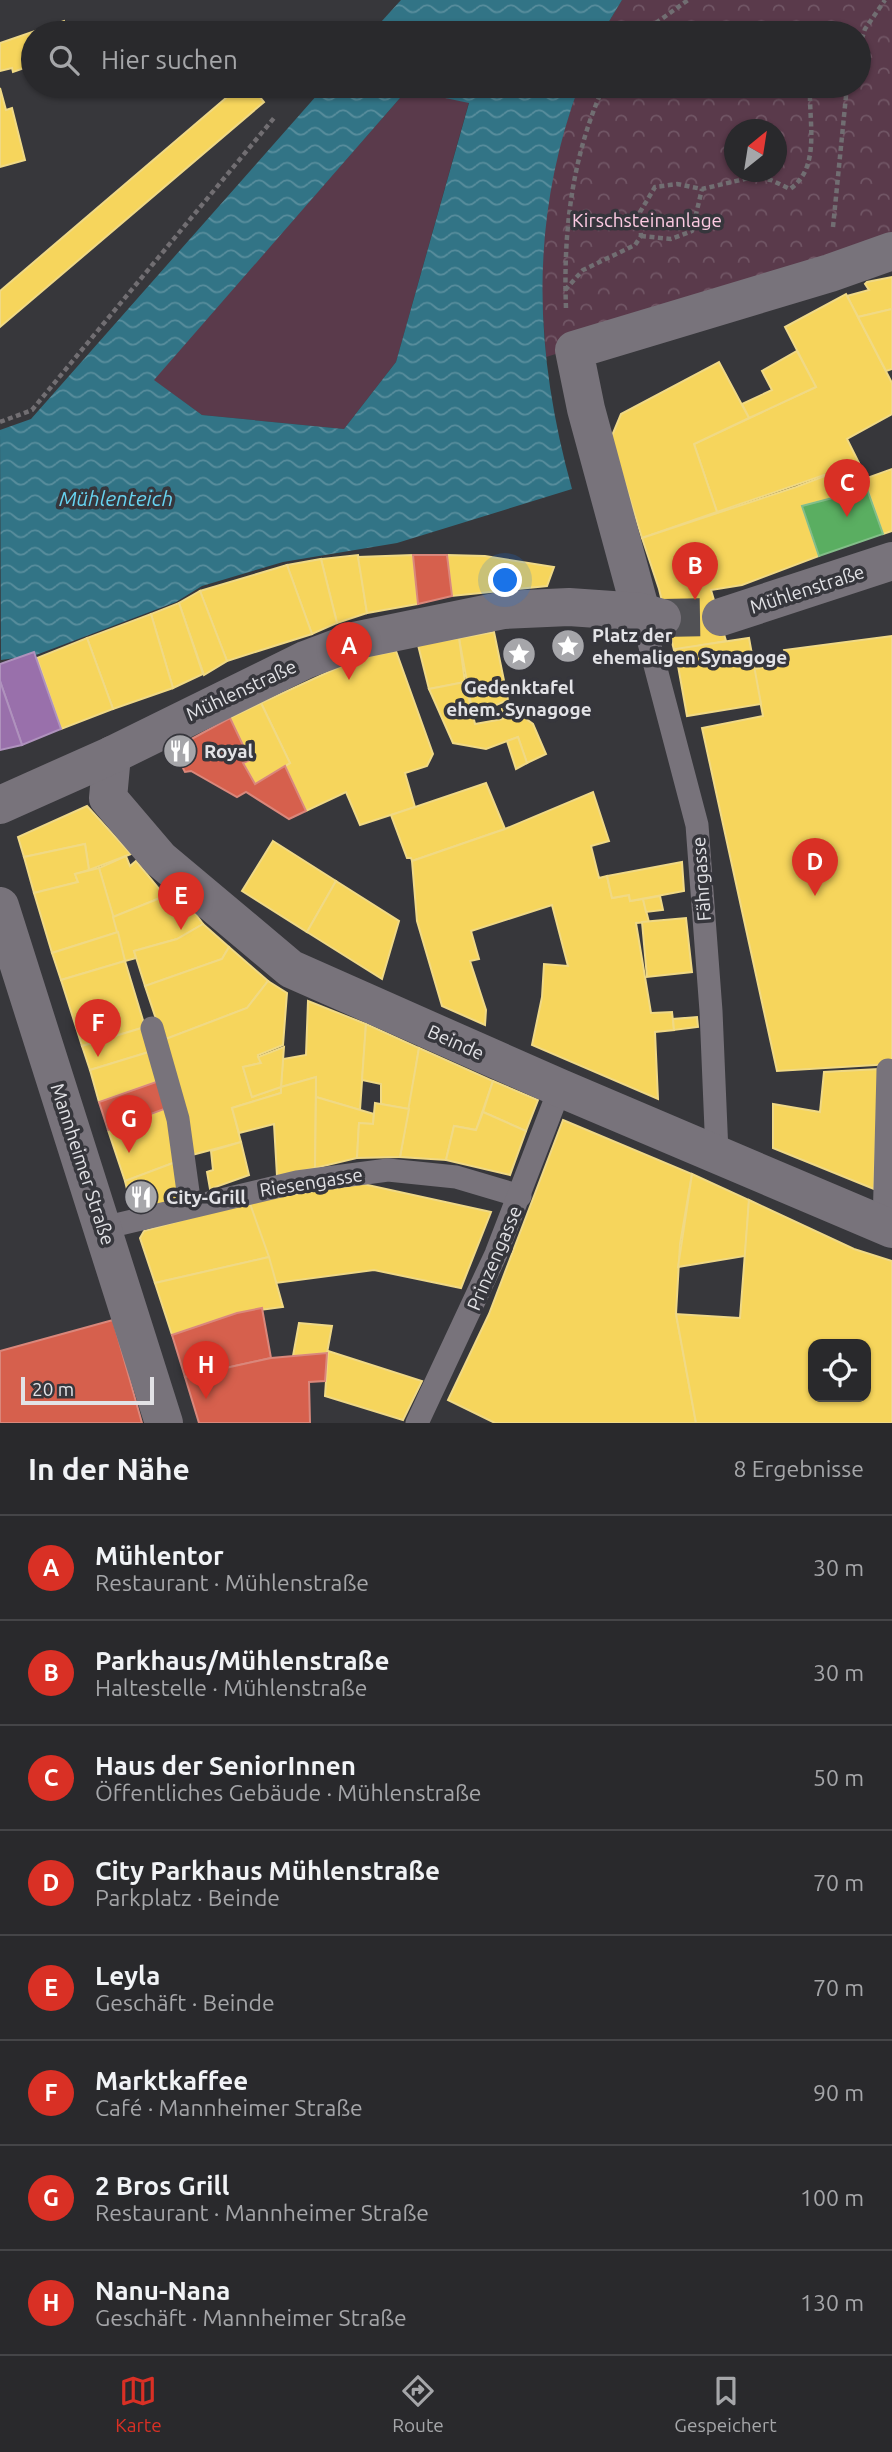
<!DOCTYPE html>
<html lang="de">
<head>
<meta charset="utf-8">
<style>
  body { margin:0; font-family:Ubuntu,sans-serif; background:#313134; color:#f1f3f6 }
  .controls { position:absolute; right:21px; bottom:21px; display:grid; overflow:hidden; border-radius:14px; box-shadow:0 2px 5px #0004 }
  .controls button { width:63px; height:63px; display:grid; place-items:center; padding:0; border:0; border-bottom:2px solid #454548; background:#29292c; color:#f1f3f6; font:35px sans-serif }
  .compass { position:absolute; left:724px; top:119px; width:63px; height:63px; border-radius:50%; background:#29292c; box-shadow:0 2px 5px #0004; rotate:30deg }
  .scale { position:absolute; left:21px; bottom:18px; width:133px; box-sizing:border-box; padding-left:7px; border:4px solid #e2e2e6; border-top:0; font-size:19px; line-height:24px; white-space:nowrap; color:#e2e2e6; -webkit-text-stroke:5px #36363c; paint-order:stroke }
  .you { position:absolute; left:506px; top:581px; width:24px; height:24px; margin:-18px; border:5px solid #fff; border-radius:50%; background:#1a73e8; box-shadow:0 0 0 10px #1a73e833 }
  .badge { display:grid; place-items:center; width:46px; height:46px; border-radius:50%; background:#d93025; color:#fff; font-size:23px; font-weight:700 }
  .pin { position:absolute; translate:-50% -58px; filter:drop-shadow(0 2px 4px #0008) }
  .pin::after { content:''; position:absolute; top:37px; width:24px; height:21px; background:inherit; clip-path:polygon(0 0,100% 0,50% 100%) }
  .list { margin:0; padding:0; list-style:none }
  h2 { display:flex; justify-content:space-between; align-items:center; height:91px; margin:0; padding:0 28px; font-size:30px }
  h2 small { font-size:23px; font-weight:400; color:#a5a6a9 }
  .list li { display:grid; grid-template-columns:46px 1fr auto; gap:21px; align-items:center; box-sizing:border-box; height:105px; padding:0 28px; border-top:2px solid #454548 }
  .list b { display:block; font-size:26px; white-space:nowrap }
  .list p { margin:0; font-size:23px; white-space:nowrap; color:#a5a6a9 }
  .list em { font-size:23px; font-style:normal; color:#a5a6a9 }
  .icon { flex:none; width:38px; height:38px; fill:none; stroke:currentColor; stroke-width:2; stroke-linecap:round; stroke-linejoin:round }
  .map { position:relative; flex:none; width:892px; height:1423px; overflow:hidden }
  .search { position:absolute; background:#29292c; box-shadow:0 2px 5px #0004; left:21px; right:21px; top:21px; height:77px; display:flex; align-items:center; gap:18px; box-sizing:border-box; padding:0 24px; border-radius:38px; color:#a5a6a9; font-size:26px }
  .sheet { height:931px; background:#29292c }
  nav { display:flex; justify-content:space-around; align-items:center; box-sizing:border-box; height:98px; border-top:2px solid #454548; background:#29292c; font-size:19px; color:#a5a6a9 }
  nav a { display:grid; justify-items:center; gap:4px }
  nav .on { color:#d93025 }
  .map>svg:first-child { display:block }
  .green { fill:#5a3a4b }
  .forest { fill:url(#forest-crowns); fill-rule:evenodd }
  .water { fill:url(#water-waves); fill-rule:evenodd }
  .homes { fill:#f6d55c; stroke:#f0d985; stroke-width:2; fill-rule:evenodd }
  .shops { fill:#d6604d; stroke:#da877b; stroke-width:2 }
  .offices { fill:#9970ab; stroke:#af92bd; stroke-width:2 }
  .public { fill:#5aae61; stroke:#83be89; stroke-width:2 }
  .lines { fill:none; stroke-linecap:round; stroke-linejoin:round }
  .street-tunnel { stroke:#515155; stroke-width:38; stroke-dasharray:38 19; stroke-linecap:butt }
  .path { stroke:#716e72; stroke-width:4.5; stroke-dasharray:5 3.5; stroke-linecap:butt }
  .lane { stroke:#78737b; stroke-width:23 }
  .street { stroke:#78737b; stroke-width:38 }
  .labels { text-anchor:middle; stroke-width:7; stroke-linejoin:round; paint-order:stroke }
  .park-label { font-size:19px; fill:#fecbe3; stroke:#36363c }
  .street-label { font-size:19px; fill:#e2e2e6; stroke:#36363c }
  .poi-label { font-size:19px; font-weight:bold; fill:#e2e2e6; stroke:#36363c; text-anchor:start }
  .water-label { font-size:21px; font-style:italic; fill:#67d3f0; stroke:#36363c }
</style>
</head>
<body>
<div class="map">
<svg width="892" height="1423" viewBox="0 0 892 1423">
  <defs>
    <pattern id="forest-crowns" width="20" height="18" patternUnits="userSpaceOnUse" patternTransform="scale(1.75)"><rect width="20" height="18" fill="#5a3a4b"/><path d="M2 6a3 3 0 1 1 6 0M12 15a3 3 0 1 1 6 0" fill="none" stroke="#715665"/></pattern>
    <pattern id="water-waves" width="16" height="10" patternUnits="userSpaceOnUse" patternTransform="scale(1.75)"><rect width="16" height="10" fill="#327486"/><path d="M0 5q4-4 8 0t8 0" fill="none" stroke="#598e9d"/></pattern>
  </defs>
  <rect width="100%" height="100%" fill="#37373b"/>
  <polygon class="green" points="407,90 469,102 396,362 344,429 202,415 153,380"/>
  <path class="forest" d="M 622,0 L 892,0 L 892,251 L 546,357 C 544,323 540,288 542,254 C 545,196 559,140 579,86 L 859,86 L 859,33 L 602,33 ZM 734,130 L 776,130 L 776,172 L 734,172 Z"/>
  <g class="water">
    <polygon points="401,0 622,0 602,33 371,33"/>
    <path d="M 325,86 L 579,86 C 529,222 534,351 572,489 L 397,543 L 283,562 L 202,586 L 176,602 L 36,655 L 1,660 L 0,430 L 31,419 ZM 407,90 L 469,103 L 396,362 L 344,429 L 202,415 L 154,380 Z"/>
  </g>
  <g class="homes">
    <polygon points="64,21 67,33 33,33 33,65 13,72 12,68 0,71 0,43"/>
    <polygon points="240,86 251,86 264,102 0,327 0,291"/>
    <polygon points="0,88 6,110 12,108 25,160 0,167"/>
    <polygon points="892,277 892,309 858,317 847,296 869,290 865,284 867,282"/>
    <polygon points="846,294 892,383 892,414 847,439 859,463 717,512 694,444 816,387 785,327"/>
    <polygon points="892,309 892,369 886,371 858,317"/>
    <polygon points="797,351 816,387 749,418 742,404 772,390 762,371"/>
    <polygon points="719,362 749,418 694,444 717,512 642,538 611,438 621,414"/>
    <polygon points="859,463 867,489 802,506 819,556 742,585 711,590 726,641 674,650 659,589 642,538 796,487"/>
    <polygon points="892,469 892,531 883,534 864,479"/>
    <polygon points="358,555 367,613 337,623 321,559"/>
    <polygon points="413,555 418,604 367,613 358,557"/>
    <polygon points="447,555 485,556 554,567 547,586 452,596"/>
    <polygon points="321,559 337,623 312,634 287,565"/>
    <polygon points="287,565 312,634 227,661 200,591"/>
    <polygon points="200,591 227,661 204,675 179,603"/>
    <polygon points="179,603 203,674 173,688 151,614"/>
    <polygon points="151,614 173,688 113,709 87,638"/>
    <polygon points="494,632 508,700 473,715 459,638"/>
    <polygon points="892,636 892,1064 777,1071 702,728 763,716 754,669 786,663 784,650"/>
    <polygon points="87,638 113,709 61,729 37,658"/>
    <polygon points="459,638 465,682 429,689 418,645"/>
    <polygon points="749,638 761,704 687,716 675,649"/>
    <polygon points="396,651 433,754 427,766 405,773 415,807 360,825 346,792 306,811 285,766 290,763 261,703 359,658"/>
    <polygon points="465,682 475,724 503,719 502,709 514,710 533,724 546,754 527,763 518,737 486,749 453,743 429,689"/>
    <polygon points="261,703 290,763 255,784 243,763 250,760 230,718"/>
    <polygon points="518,737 527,763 516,769 507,741"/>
    <polygon points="486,783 505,829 412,861 411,858 407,858 391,815"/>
    <polygon points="593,792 609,841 591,846 599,878 607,876 612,898 629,895 630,901 643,899 649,922 636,923 651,1013 672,1012 674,1030 655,1032 658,1099 532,1045 542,997 544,964 568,966 552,905 471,931 479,959 470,961 486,1010 485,1025 442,1006 417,921 412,861 505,829"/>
    <polygon points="87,806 131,854 89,870 85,844 24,857 18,837"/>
    <polygon points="273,841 336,881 307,932 242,891"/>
    <polygon points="85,844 89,870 75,874 78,882 34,893 24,857"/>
    <polygon points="126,856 130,866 136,861 165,896 113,917 99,868"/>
    <polygon points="682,862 684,891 630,901 629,895 612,898 607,876"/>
    <polygon points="99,868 118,932 52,953 34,893 78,882 75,874"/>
    <polygon points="336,881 399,921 382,979 307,932"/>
    <polygon points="176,888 203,924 177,939 134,951 136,958 125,961 113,917 165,896"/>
    <polygon points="660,896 663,910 646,912 643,899"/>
    <polygon points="686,918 692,972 647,977 642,922"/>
    <polygon points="203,924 229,947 222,959 145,986 134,951 177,939"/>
    <polygon points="118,932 125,961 61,980 52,953"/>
    <polygon points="229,947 268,981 247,1008 163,1040 145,986 222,959"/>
    <polygon points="125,961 145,1027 82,1046 61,980"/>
    <polygon points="268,981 287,993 283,1045 258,1055 261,1063 243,1067 252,1097 281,1087 281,1093 232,1108 241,1142 192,1155 163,1040 247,1008"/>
    <polygon points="308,1001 366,1024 360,1110 316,1097 316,1077 281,1087 283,1059 306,1055"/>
    <polygon points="697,1017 698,1027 674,1030 673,1019"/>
    <polygon points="366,1024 419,1048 409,1109 381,1104 381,1084 362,1080"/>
    <polygon points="145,1027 152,1051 90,1070 82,1046"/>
    <polygon points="284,1047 281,1087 252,1097 243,1067 261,1063 258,1057"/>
    <polygon points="419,1048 493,1081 476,1130 454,1126 446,1160 400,1157"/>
    <polygon points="152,1051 159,1081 99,1102 90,1070"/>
    <polygon points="878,1069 874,1189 773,1148 773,1104 820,1112 824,1072"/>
    <polygon points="316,1077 315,1168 277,1176 274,1124 239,1133 232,1108 281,1093 281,1087"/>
    <polygon points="493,1081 538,1100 526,1131 483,1112"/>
    <polygon points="316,1097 374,1114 373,1124 359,1123 357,1158 315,1168"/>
    <polygon points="375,1103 409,1109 400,1157 357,1158 359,1123 373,1124"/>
    <polygon points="167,1108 181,1160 125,1181 108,1130"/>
    <polygon points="483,1112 526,1131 510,1175 446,1160 454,1126 476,1130"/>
    <polygon points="563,1120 692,1174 680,1244 676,1314 696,1423 495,1423 448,1400 489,1314"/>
    <polygon points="241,1142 249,1175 210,1189 207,1172 213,1170 211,1151"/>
    <polygon points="181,1160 185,1202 133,1213 125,1181"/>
    <polygon points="692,1174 749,1200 745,1256 678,1267"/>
    <polygon points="363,1184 491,1212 461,1288 374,1270 276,1283 249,1201"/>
    <path d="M 749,1200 L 854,1249 L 892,1261 L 892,1423 L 696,1423 L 676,1314 L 740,1318 ZM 813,1344 L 866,1344 L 866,1397 L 813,1397 Z"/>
    <polygon points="249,1201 269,1257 155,1283 140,1238 144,1231"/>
    <polygon points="269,1257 283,1307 237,1313 172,1335 155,1283"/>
    <polygon points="299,1323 332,1326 327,1353 293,1356"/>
    <polygon points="328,1351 422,1381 403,1420 325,1396"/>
  </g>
  <g class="shops">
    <polygon points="413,555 447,555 452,596 418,604"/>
    <polygon points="230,718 250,760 243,763 255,784 285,766 306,811 289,819 246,792 237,797 191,771 185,772 173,749"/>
    <polygon points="159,1081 167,1108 108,1130 99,1102"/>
    <polygon points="262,1308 271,1358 185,1377 172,1335 237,1313"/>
    <polygon points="113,1320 142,1423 0,1423 0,1351"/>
    <polygon points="327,1353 325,1381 309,1382 310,1423 199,1423 185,1377 271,1358"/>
  </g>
  <g class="offices">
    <polygon points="34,652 61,729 22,745 0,681 0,664"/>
    <polygon points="0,681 22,745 0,750"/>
  </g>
  <polygon class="public" points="867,489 883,534 819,556 802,506"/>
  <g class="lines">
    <polyline class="street-tunnel" points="662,618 721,617"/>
    <g class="path">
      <polyline points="642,33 688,0"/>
      <polyline points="859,47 865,29 885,0"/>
      <polyline points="833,227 847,86"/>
      <polyline points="641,236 671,239 692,231 702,189"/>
      <path d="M 565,290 L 583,270 L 635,245 L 641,236 L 640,212 L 655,187 L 677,184 L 702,189 L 753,177 L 771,180 L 790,189 C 819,169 810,128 810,96 L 813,86"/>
      <path d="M 566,308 C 563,232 572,155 604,86"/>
      <polyline points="0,422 32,410 274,118"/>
    </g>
    <g class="lane">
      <polyline points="641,612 697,825 711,1011 717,1153"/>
      <polyline points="152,1028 178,1119 190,1206"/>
      <polyline points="884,1227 888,1070"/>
      <polyline points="103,1228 297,1182 388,1170 456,1177 520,1196"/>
      <polyline points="417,1423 496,1254 560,1088"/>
    </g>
    <g class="street">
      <polyline points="641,612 586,409 574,350 830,273 892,251"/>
      <polyline points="721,617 892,561"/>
      <polyline points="112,755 108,798 160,859 291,969 560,1088 892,1229"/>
      <polyline points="0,805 112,755 305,660 358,640 504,610 569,607 641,612 662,618"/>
      <polyline points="0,906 164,1423"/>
    </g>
  </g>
  <defs>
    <g id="sight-disc" transform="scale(1.75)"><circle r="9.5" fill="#a6a6aa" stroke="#36363c"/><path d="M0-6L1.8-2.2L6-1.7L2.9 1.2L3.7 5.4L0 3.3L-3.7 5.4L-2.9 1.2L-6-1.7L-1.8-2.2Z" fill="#fff"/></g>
    <g id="restaurant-disc" transform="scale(1.75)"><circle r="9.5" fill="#a6a6aa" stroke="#36363c"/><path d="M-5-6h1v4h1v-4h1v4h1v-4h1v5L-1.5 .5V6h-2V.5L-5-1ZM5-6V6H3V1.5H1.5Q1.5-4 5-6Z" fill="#fff"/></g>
  </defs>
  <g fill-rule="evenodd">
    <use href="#sight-disc" x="568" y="646"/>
    <use href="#sight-disc" x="519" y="654"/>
    <use href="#restaurant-disc" x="180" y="751"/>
    <use href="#restaurant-disc" x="141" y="1197"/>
  </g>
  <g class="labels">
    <g class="park-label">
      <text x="647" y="227">Kirschsteinanlage</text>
    </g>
    <g class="street-label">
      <text transform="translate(807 589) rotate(-18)" y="7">Mühlenstraße</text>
      <text transform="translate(241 690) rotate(-25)" y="7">Mühlenstraße</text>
      <text transform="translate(701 879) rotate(-94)" y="7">Fährgasse</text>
      <text transform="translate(456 1042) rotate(24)" y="7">Beinde</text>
      <text transform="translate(83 1164) rotate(72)" y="7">Mannheimer Straße</text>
      <text transform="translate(311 1182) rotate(-9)" y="7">Riesengasse</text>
      <text transform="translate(494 1258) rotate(-67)" y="7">Prinzengasse</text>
    </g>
    <g class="poi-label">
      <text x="592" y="642">Platz der<tspan x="592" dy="22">ehemaligen Synagoge</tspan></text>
      <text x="519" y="694" text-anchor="middle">Gedenktafel<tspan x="519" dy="22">ehem. Synagoge</tspan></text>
      <text x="204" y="758">Royal</text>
      <text x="166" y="1204">City-Grill</text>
    </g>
    <g class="water-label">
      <text x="116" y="506">Mühlenteich</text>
    </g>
  </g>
</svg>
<div class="controls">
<button><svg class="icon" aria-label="locate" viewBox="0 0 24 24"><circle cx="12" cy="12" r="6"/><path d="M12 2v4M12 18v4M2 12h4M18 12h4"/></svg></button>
</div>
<svg class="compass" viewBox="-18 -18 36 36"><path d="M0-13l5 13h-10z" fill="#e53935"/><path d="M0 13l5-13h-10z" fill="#a5a6a9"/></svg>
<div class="scale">20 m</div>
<div class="you"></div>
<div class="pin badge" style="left:349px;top:680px">A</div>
<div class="pin badge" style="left:695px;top:600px">B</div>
<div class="pin badge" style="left:847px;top:517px">C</div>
<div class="pin badge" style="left:815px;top:896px">D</div>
<div class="pin badge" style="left:181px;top:930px">E</div>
<div class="pin badge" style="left:98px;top:1057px">F</div>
<div class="pin badge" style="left:129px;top:1153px">G</div>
<div class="pin badge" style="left:206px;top:1399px">H</div>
<div class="search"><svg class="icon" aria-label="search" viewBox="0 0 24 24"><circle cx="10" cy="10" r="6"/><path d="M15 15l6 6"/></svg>Hier suchen</div>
</div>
<section class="sheet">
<h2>In der Nähe<small>8 Ergebnisse</small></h2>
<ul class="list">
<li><span class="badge">A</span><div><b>Mühlentor</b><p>Restaurant · Mühlenstraße</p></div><em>30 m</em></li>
<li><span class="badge">B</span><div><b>Parkhaus/Mühlenstraße</b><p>Haltestelle · Mühlenstraße</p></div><em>30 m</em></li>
<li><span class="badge">C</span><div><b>Haus der SeniorInnen</b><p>Öffentliches Gebäude · Mühlenstraße</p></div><em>50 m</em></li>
<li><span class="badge">D</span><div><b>City Parkhaus Mühlenstraße</b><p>Parkplatz · Beinde</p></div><em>70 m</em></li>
<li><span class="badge">E</span><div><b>Leyla</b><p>Geschäft · Beinde</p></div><em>70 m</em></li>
<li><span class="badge">F</span><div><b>Marktkaffee</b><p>Café · Mannheimer Straße</p></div><em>90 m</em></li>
<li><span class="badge">G</span><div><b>2 Bros Grill</b><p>Restaurant · Mannheimer Straße</p></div><em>100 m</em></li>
<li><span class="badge">H</span><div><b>Nanu-Nana</b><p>Geschäft · Mannheimer Straße</p></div><em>130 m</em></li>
</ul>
</section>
<nav>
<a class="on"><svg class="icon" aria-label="map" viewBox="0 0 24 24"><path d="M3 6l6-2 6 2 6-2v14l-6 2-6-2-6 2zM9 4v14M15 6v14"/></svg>Karte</a>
<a><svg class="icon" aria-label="directions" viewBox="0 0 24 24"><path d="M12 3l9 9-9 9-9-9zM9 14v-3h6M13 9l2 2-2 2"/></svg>Route</a>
<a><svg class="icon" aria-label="saved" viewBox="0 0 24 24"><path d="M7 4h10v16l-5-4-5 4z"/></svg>Gespeichert</a>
</nav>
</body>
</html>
